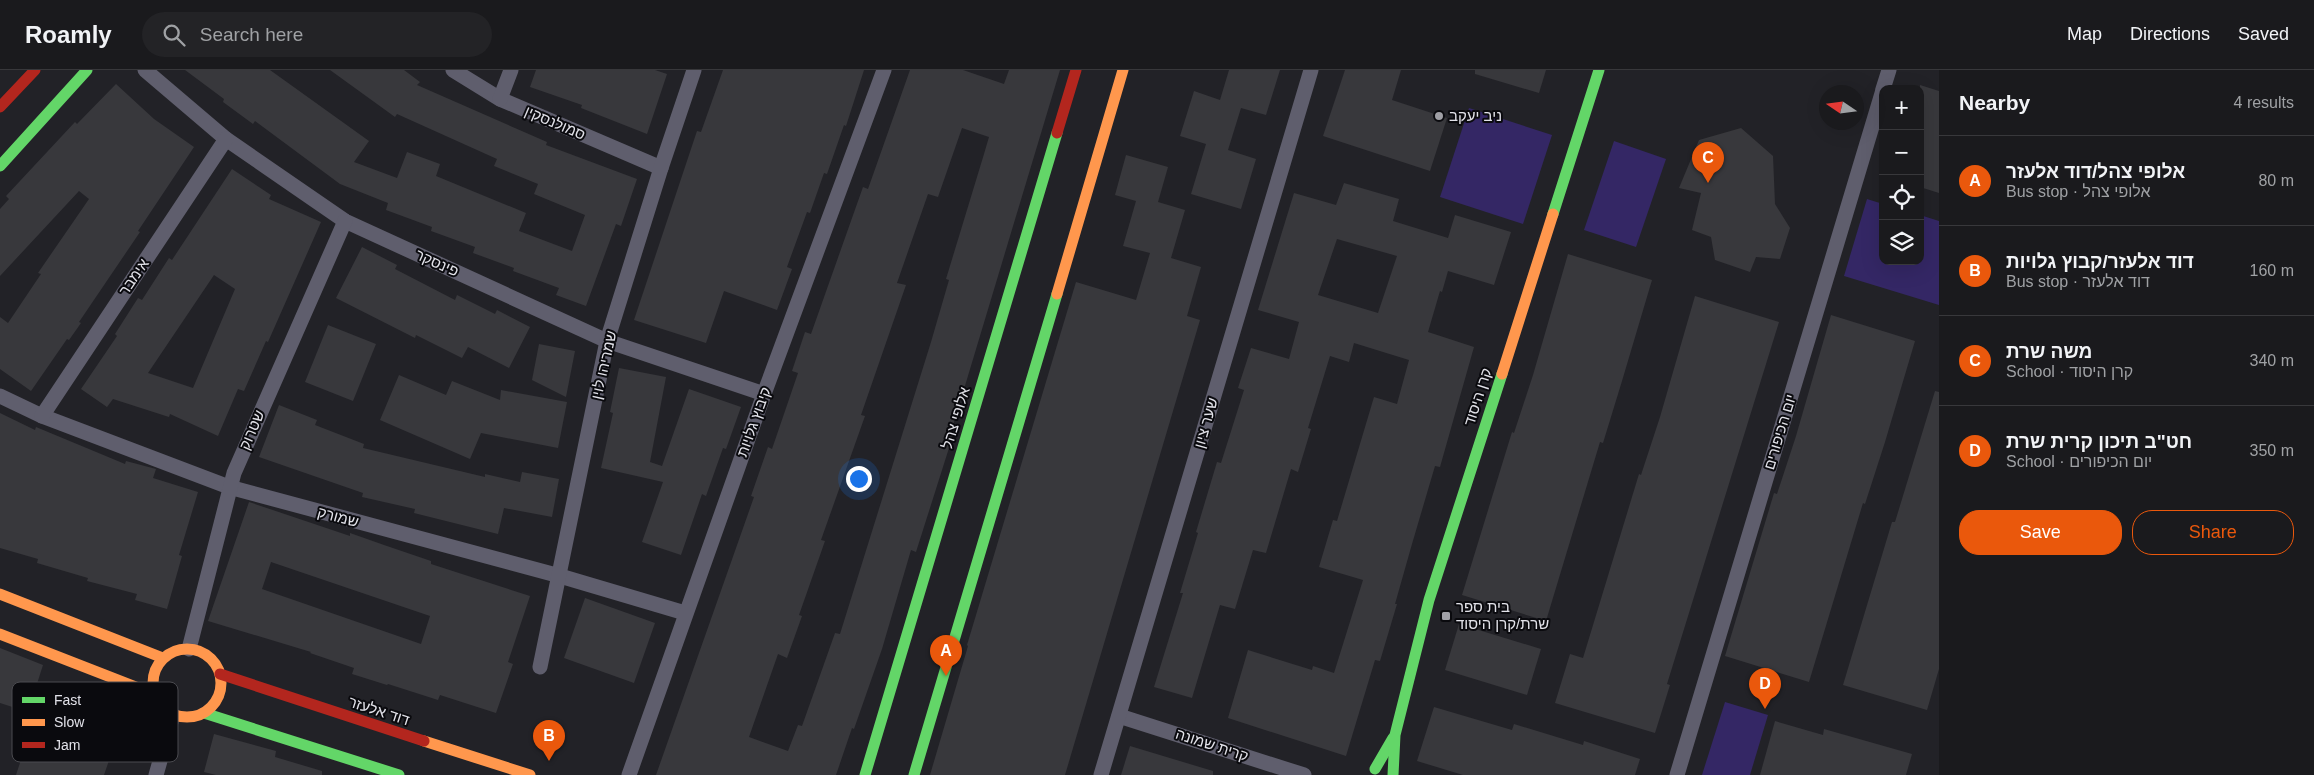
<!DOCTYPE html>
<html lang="en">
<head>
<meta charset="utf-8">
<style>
  body { margin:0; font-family:Helvetica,Heebo,sans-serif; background:#232326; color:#f1f3f6 }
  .controls { position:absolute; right:15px; top:15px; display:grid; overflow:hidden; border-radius:10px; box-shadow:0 5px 20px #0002 }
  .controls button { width:45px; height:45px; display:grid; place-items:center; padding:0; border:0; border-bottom:1px solid #38383b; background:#1a1a1d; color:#f1f3f6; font:25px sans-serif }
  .compass { position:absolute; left:1819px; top:15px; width:45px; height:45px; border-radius:50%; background:#1a1a1d; box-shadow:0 5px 20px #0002; rotate:283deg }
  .you { position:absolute; left:858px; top:408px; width:18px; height:18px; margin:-12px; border:4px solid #fff; border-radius:50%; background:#1a73e8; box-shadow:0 0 0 8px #1a73e833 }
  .badge { display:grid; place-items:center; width:32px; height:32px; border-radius:50%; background:#ea580c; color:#fff; font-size:16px; font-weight:700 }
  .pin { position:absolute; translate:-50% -41px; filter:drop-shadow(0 1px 2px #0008) }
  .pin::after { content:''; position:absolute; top:26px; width:18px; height:15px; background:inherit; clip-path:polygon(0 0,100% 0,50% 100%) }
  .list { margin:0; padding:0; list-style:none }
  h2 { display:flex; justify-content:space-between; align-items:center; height:65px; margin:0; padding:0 20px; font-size:21px }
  h2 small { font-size:16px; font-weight:400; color:#9fa1a4 }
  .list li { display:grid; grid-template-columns:32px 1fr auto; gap:15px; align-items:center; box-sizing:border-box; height:90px; padding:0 20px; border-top:1px solid #38383b }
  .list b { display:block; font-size:19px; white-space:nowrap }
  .list p { margin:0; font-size:16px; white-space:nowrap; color:#9fa1a4 }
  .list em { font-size:16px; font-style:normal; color:#9fa1a4 }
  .actions { display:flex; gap:10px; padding:15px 20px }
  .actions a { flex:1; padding:11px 0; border:1px solid #ea580c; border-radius:20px; text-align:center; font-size:18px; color:#ea580c }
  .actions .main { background:#ea580c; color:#fff }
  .icon { flex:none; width:28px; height:28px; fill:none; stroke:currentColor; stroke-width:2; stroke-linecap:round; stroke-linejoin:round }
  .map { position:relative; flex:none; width:1939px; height:705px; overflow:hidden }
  header { display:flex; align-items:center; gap:30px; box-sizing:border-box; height:70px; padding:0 25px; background:#1a1a1d; border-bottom:1px solid #38383b }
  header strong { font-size:24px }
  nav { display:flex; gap:28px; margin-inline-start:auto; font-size:18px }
  .search { width:350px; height:45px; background:#232326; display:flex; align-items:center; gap:12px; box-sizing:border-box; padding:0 18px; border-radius:28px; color:#9fa1a4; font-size:19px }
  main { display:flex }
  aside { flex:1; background:#1a1a1d }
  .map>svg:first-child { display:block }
  .green { fill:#342765 }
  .building { fill:#38383c; fill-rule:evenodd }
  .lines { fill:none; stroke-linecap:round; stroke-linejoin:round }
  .street { stroke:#5f5e6d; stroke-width:15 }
  .fast { stroke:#63d668; stroke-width:11 }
  .slow { stroke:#ff974d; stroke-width:11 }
  .jam { stroke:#b3261e; stroke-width:11 }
  .poi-dot { fill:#9f9fa5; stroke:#0a0a0e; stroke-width:2 }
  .labels { text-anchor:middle; stroke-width:4; stroke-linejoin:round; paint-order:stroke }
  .poi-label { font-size:15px; fill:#e2e2e9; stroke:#0a0a0e; text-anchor:start }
  .street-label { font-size:15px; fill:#e2e2e9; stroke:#0a0a0e }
  .key { fill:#0a0a0e; stroke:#4b4b50; stroke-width:1 }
  .key-label { font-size:14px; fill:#e2e2e9 }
</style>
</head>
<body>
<header>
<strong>Roamly</strong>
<div class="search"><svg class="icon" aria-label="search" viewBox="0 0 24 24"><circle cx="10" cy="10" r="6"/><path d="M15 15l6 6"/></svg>Search here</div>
<nav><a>Map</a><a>Directions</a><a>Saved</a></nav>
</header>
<main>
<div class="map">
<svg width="1939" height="705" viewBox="0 0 1939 705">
  <rect width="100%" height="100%" fill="#222227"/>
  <g class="green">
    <polygon points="1469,38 1552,65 1523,154 1440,127"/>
    <polygon points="1614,71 1666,89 1636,177 1584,160"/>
    <polygon points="1867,129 1883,134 1883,191 1920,191 1920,145 1939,151 1939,235 1844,206"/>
    <polygon points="1725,632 1768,645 1750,705 1702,705"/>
  </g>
  <g class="building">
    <polygon points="185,0 270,0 369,71 354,92 397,108 407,82 440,94 436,106 526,143 519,161 572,181 585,145 534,124 538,114 494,96 497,89 397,44 395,47 330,0 404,0 420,12 417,15 547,72 546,75 637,109 621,156 616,154 586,236 556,225 559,218 513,201 514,198 473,183 475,177 431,161 432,157 386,140 388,133 340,114 255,51 253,54 223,32 224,29"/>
    <polygon points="536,0 655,0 667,4 647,64 581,38 582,35 530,17"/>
    <polygon points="723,0 864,0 846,56 844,55 827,104 824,103 810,143 807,142 787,197 792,199 777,240 724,221 706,273 634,250 697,61 701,62"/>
    <path d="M 910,0 L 963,0 L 1004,14 L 1009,0 L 1060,0 L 952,359 L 955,359 L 936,419 L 916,482 L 911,480 L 882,579 L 854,659 L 852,658 L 836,705 L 656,705 L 754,427 L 751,426 L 768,377 L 772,379 L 798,303 L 792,301 L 805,262 L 811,264 L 863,117 L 868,119 ZM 962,58 L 989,67 L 984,84 L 946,209 L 949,210 L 931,272 L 840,564 L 835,563 L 802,656 L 798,655 L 788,681 L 749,667 L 778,584 L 787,588 L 802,546 L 799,545 L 825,471 L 821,470 L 865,346 L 861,345 L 906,215 L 897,213 L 928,124 L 938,127 Z"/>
    <polygon points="1229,0 1280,0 1266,45 1241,38 1228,80 1256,89 1241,139 1191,124 1206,74 1180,66 1194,21 1220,30"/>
    <polygon points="1345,0 1401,0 1392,30 1447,48 1430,101 1323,66"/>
    <polygon points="1475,0 1546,0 1539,23 1475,4"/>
    <polygon points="116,14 154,49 194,77 138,161 140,162 79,252 81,253 69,270 67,269 31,321 0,299 0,247 8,253 41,204 38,203 89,129 79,121 0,206 0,139 9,129 6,126 75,52 77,54"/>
    <polygon points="1920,15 1939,21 1939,123 1920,117"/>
    <polygon points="1741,58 1773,86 1775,134 1790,158 1780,189 1756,187 1750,202 1715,190 1711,167 1692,160 1701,123 1679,118 1699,70"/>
    <polygon points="1126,85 1168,97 1158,132 1185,140 1171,188 1201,197 1187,246 1200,250 1065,705 930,705 968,576 967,575 1076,212 1136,230 1150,183 1123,176 1136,131 1115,125"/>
    <path d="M 232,99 L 271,125 L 269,129 L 321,152 L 268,272 L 266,271 L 244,321 L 238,319 L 218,366 L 170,344 L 169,347 L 113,329 L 107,337 L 81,319 L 117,266 L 115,264 L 138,228 L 142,230 L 169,188 L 172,190 ZM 214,205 L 235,219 L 193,318 L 148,303 Z"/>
    <path d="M 1344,113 L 1399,129 L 1393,151 L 1448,168 L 1455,145 L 1511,162 L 1494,215 L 1448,201 L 1442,222 L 1440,221 L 1428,262 L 1474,277 L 1440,397 L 1435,396 L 1412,474 L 1395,534 L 1397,534 L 1380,591 L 1375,590 L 1346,686 L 1228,648 L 1248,580 L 1312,600 L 1313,596 L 1334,603 L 1363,510 L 1319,497 L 1333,450 L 1337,451 L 1374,327 L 1397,334 L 1409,290 L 1354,273 L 1349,292 L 1330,286 L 1308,358 L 1311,359 L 1298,402 L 1291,399 L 1266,483 L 1253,480 L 1235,539 L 1220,535 L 1192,628 L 1154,617 L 1183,523 L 1180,523 L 1198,463 L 1196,462 L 1217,392 L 1221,393 L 1244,320 L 1238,318 L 1251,278 L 1289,289 L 1299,252 L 1258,240 L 1294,123 L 1336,135 ZM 1337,169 L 1397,186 L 1378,243 L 1318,225 Z"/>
    <polygon points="362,177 397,195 395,199 455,230 457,225 495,244 497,240 530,257 509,298 468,277 462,288 416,265 415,268 336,228"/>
    <polygon points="1568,184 1652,210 1622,311 1603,373 1600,372 1546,551 1462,525 1512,362 1514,363 1533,305"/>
    <polygon points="1695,226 1779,252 1667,614 1670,615 1655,663 1555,633 1570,584 1583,588 1639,404 1641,405 1660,347"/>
    <polygon points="1831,245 1915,271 1885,372 1865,434 1863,433 1809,612 1725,586 1774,423 1777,424 1796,366"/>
    <polygon points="328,255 376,274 353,331 305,312"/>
    <polygon points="539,274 575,281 566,327 532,310"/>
    <polygon points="619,298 666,307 650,392 662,396 689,319 741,337 726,379 723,378 706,426 702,424 681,485 642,472 663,412 601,398 613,343 610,342"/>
    <polygon points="399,305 446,325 452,311 500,330 501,320 567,332 558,378 481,363 470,389 380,350"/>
    <polygon points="1935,321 1939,322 1939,599 1927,640 1843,615 1892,452 1895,452"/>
    <polygon points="279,335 317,350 315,355 364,374 363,378 485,407 485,404 520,412 522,402 559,409 552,447 504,438 498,464 414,443 415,439 362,427 363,423 259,387"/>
    <polygon points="0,343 35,360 36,357 125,394 126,391 156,399 153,408 198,422 179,485 182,486 167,539 135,530 137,524 87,511 88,508 37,493 38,489 0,478"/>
    <path d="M 249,432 L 350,466 L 350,463 L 384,475 L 431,491 L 431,494 L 530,526 L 508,592 L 513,594 L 496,643 L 440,625 L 438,630 L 388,614 L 387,615 L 352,604 L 354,598 L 310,583 L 311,582 L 208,551 ZM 271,492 L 430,546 L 421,574 L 262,519 Z"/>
    <polygon points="585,528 655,553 634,613 564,588"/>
    <polygon points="1459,554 1541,579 1527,625 1445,600"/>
    <polygon points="0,578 43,595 28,642 0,633"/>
    <polygon points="96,616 130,629 104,705 16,705 34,650 80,665"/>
    <polygon points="1434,637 1512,660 1514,654 1583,675 1584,671 1640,689 1635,705 1463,705 1417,691"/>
    <polygon points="1775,651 1823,665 1824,659 1912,684 1906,705 1760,705"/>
    <polygon points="214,664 276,681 275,687 322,701 322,705 216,705 204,702"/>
    <polygon points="1130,676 1213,701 1213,705 1121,705"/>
  </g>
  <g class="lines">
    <g class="street">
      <polyline points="145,0 226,69 345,151 607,271 764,324"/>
      <polyline points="453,0 500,29 661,98"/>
      <polyline points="1883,19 1889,0"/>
      <polyline points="500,29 511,0"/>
      <polyline points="0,326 42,346 229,417 560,506 685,543"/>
      <polyline points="42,346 226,69"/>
      <polyline points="189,579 234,403 345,151"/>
      <polyline points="540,597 607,271 661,98 694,0"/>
      <polyline points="1119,646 1304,705"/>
      <polyline points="156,705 173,645"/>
      <polyline points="629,705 764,324 884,0"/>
      <polyline points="1101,705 1311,0"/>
      <polyline points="1677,705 1883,20"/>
    </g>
    <g class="fast">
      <polyline points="0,96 87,0"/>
      <polyline points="1553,144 1599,0"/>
      <polyline points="204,643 399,705"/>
      <polyline points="1375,699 1393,668"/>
      <polyline points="865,705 1057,63"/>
      <polyline points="914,705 1057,224"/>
      <polyline points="1393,705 1395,665 1429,530 1502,304"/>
    </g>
    <g class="slow">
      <polyline points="1057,224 1123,0"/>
      <polyline points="1502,304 1553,144"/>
      <polyline points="0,524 163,588"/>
      <polyline points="0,564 154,624"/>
      <circle cx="187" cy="613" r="34"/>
      <polyline points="424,671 530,705"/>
    </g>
    <g class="jam">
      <polyline points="0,37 35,0"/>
      <polyline points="1057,63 1076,0"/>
      <polyline points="220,604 424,671"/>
    </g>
  </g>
  <g class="poi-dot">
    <circle cx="1439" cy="46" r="5"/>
    <rect x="1441" y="541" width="10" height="10" rx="2.5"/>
  </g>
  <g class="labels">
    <g class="poi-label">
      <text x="1449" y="51">ניב יעקב</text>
      <text x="1456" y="542">בית ספר<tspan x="1456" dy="17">שרת/קרן היסוד</tspan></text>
    </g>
    <g class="street-label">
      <text transform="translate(555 53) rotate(23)" y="5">סמולנסקין</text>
      <text transform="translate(437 193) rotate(24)" y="5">פינסקר</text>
      <text transform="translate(134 207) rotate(-56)" y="5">אימבר</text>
      <text transform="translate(604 295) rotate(-77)" y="5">שמריהו לוין</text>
      <text transform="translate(1478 327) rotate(-72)" y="5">קרן היסוד</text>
      <text transform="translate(956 348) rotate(-73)" y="5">אלופי צהל</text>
      <text transform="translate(754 352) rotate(-70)" y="5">קיבוץ גלויות</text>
      <text transform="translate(1206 353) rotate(-74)" y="5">שער ציון</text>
      <text transform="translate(252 360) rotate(-66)" y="5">שטרוק</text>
      <text transform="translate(1780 362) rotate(-73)" y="5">יום הכיפורים</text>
      <text transform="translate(338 447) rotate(15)" y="5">שמורק</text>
      <text transform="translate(379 641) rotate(18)" y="5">דוד אלעזר</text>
      <text transform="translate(1212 675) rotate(18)" y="5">קרית שמונה</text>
    </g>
  </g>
  <rect x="12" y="612" width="166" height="80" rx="8" class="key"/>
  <rect x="22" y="627" width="23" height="6" fill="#63d668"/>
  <rect x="22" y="649" width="23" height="7" fill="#ff974d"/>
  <rect x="22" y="672" width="23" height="6" fill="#b3261e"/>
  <g class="key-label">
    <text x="54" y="635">Fast</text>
    <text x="54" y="657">Slow</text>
    <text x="54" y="680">Jam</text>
  </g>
</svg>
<div class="controls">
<button>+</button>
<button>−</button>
<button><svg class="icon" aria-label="locate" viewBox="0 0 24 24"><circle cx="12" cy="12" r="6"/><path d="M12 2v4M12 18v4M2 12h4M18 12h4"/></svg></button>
<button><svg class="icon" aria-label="layers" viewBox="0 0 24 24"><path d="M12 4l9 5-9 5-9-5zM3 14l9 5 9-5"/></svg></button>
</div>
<svg class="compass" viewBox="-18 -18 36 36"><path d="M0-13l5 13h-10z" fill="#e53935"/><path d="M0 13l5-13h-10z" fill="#9fa1a4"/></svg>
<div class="you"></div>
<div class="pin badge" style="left:946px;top:606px">A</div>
<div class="pin badge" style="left:549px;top:691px">B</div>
<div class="pin badge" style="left:1708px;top:113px">C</div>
<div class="pin badge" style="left:1765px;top:639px">D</div>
</div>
<aside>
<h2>Nearby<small>4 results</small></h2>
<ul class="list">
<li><span class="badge">A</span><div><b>אלופי צהל/דוד אלעזר</b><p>Bus stop · אלופי צהל</p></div><em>80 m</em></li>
<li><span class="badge">B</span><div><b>דוד אלעזר/קבוץ גלויות</b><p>Bus stop · דוד אלעזר</p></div><em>160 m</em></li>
<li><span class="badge">C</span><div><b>משה שרת</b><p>School · קרן היסוד</p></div><em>340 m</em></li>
<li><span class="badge">D</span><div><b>חט&quot;ב תיכון קרית שרת</b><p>School · יום הכיפורים</p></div><em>350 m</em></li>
</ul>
<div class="actions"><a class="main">Save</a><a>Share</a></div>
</aside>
</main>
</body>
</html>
